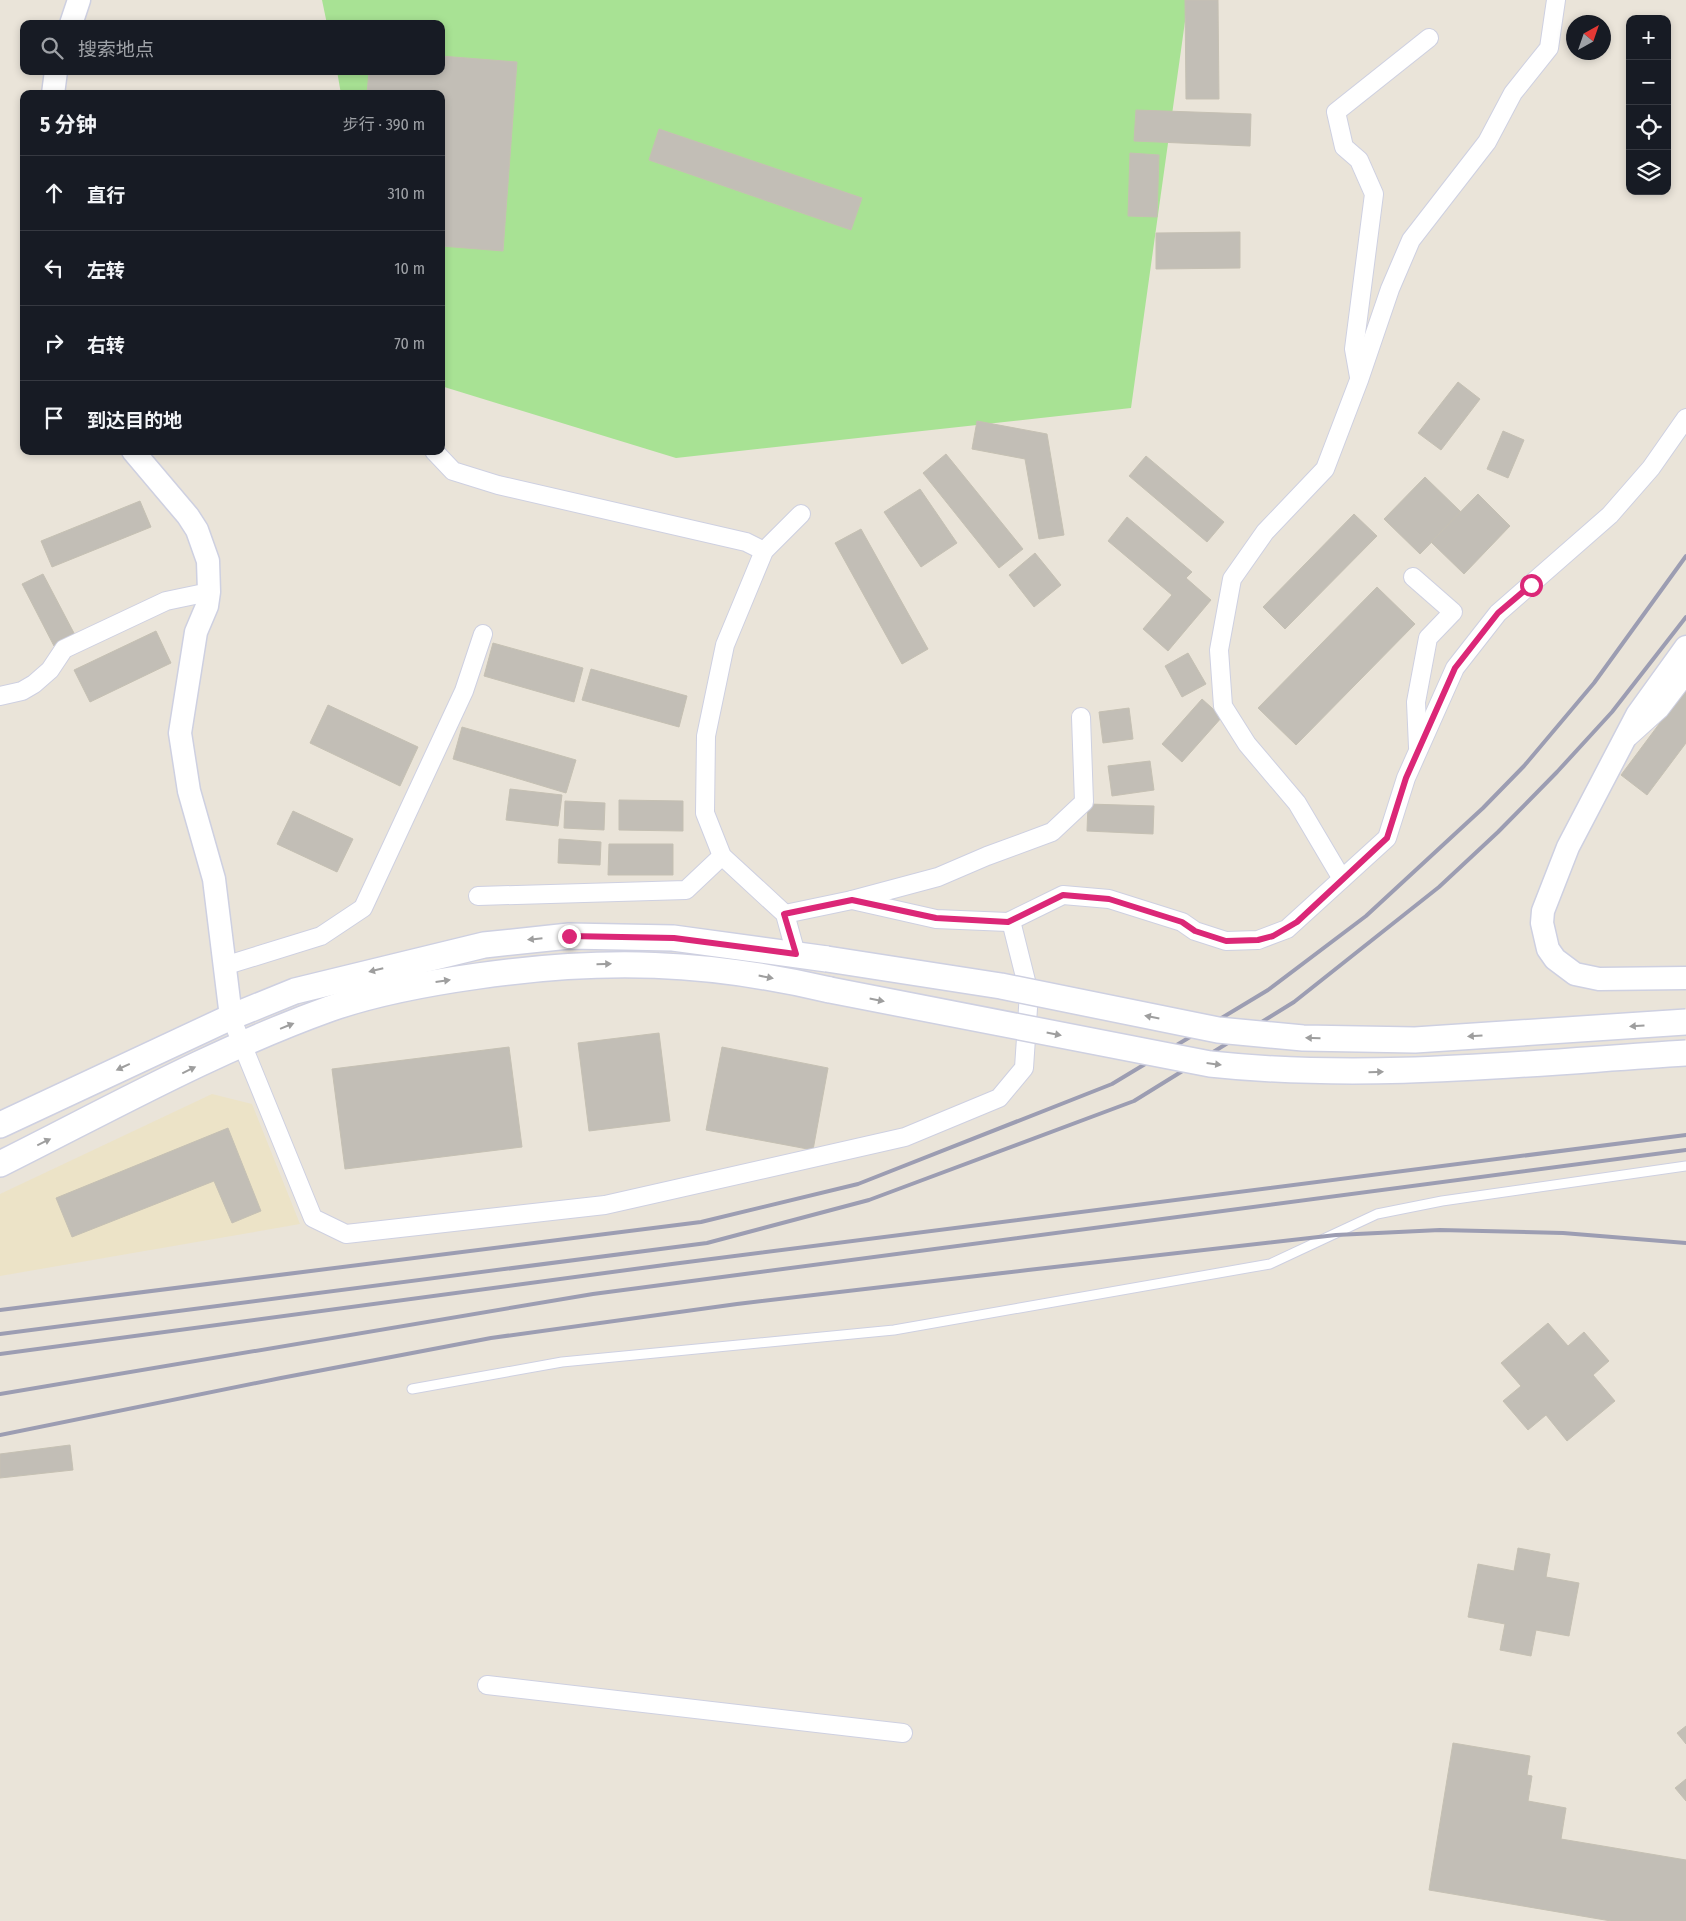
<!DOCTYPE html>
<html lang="zh">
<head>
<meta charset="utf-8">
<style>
  body { margin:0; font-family:"Fira Sans Condensed","Noto Sans SC",sans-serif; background:#20242c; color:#f1f3f6 }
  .controls { position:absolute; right:15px; top:15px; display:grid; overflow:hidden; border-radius:10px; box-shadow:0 2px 8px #0003 }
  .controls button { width:45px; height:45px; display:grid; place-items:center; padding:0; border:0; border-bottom:1px solid #363941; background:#171b24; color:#f1f3f6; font:25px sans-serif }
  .compass { position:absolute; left:1566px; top:15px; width:45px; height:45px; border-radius:50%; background:#171b24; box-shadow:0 2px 8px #0003; rotate:40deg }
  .stop { position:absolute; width:15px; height:15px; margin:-11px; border:4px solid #db2777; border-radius:50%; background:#fff }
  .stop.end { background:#db2777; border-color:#fff; box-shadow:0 1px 5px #0008 }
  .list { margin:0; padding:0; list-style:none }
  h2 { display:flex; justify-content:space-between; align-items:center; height:65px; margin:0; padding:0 20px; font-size:21px }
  h2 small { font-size:16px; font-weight:400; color:#9ea1a6 }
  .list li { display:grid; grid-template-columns:32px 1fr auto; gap:15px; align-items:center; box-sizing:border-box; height:75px; padding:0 20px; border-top:1px solid #363941 }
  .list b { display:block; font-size:19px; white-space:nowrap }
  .list em { font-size:16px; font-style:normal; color:#9ea1a6 }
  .icon { flex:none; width:28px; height:28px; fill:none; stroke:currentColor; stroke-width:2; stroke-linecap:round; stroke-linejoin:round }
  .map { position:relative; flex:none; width:1686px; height:1921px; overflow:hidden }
  .search { position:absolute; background:#171b24; box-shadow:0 2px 8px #0003; left:20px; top:20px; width:425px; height:55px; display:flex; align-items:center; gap:12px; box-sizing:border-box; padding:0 18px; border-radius:10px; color:#9ea1a6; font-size:19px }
  .panel { position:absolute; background:#171b24; box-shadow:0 2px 8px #0003; left:20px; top:90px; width:425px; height:365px; border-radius:10px }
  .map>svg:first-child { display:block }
  .education { fill:#ece3c7 }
  .green { fill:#a8e294 }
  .building { fill:#c2beb6; stroke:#c5c0b3 }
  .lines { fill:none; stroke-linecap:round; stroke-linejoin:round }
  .service-casing { stroke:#ced0e1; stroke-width:11 }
  .minor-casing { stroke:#ced0e1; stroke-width:20 }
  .tertiary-casing { stroke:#ced0e1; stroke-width:25 }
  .secondary-casing { stroke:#ced0e1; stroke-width:28 }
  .service { stroke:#fff; stroke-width:9 }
  .minor { stroke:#fff; stroke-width:18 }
  .tertiary { stroke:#fff; stroke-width:22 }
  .secondary { stroke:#fff; stroke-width:25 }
  .rail { stroke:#9c9db2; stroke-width:4 }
  .secondary-bridge-casing { stroke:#ced0e1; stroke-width:28; stroke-linecap:butt }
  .secondary-bridge { stroke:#fff; stroke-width:25 }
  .oneway { fill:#9e9e9e }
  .route { stroke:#db2777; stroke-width:6 }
</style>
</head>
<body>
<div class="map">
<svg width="1686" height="1921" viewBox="0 0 1686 1921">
  <rect width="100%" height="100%" fill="#eae4d9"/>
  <polygon class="education" points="212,1094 252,1104 300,1224 0,1276 0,1194"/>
  <polygon class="green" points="322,0 1188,0 1131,408 676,458 441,386 441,94 341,94 337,71 441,71 441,24 327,24"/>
  <g class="building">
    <polygon points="1185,0 1218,0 1219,99 1186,99"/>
    <polygon points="441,56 517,62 503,251 441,246 441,94 367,94 369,71 441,71"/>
    <polygon points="1136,110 1251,114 1250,146 1134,141"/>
    <polygon points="659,129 862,198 851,230 649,160"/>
    <polygon points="1130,153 1159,155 1157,217 1128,216"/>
    <polygon points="1240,232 1240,268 1156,269 1156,233"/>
    <polygon points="1458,382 1480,399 1441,450 1418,433"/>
    <polygon points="977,421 1047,434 1064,535 1039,539 1025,459 972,449"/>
    <polygon points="1503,431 1524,440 1508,478 1487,469"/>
    <polygon points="946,454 1023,549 999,568 923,473"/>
    <polygon points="1146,456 1224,522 1207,542 1129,476"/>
    <polygon points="1425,477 1461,512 1420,554 1384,519"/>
    <polygon points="920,489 957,543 921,567 884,512"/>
    <polygon points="1478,494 1510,526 1464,574 1431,542"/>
    <polygon points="140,501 151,527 52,567 41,541"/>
    <polygon points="1354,514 1377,536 1285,629 1263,607"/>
    <polygon points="1127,517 1192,572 1186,578 1211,600 1168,651 1143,629 1172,595 1108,541"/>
    <polygon points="861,529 928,649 902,664 835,543"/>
    <polygon points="1035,553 1061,585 1034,607 1009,575"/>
    <polygon points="43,574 75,635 54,646 22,584"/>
    <polygon points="1377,587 1415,624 1296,745 1258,708"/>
    <polygon points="156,631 171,663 90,702 74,670"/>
    <polygon points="493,643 583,668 574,702 484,676"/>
    <polygon points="1188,653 1206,684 1182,697 1165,666"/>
    <polygon points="591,669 687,696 679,727 582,700"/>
    <polygon points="1686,688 1686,743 1647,795 1621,775"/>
    <polygon points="1202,699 1222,717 1182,762 1162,744"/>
    <polygon points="328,705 418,747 400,786 310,743"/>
    <polygon points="1129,708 1133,739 1103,743 1099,712"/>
    <polygon points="462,727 576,760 566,793 453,759"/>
    <polygon points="1150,761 1154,790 1112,796 1108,766"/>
    <polygon points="510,789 562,795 558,826 506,820"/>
    <polygon points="619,800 683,801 683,831 619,830"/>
    <polygon points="565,801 605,803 604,830 564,828"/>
    <polygon points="1088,804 1154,806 1153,834 1087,831"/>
    <polygon points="293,811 353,839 337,872 277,844"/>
    <polygon points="559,839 601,842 600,865 558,863"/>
    <polygon points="609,844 673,844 673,875 608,875"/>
    <polygon points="659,1033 670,1121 589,1131 578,1043"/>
    <polygon points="509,1047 522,1147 345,1169 332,1069"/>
    <polygon points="722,1047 828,1068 813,1150 706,1130"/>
    <polygon points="228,1128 261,1211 232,1223 214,1181 72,1237 56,1198"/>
    <polygon points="1548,1323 1568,1346 1584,1332 1609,1361 1593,1375 1615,1401 1567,1441 1546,1415 1528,1430 1503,1401 1521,1386 1501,1363"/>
    <polygon points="70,1445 73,1470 0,1478 0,1454"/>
    <polygon points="1518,1548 1550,1554 1546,1577 1579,1583 1569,1636 1536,1630 1531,1656 1500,1650 1505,1624 1468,1617 1478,1564 1514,1571"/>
    <polygon points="1686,1726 1686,1744 1677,1733"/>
    <polygon points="1453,1743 1530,1756 1527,1775 1532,1776 1528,1801 1566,1808 1561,1839 1686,1860 1686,1921 1611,1921 1429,1890"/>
    <polygon points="1686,1779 1686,1801 1675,1788"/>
  </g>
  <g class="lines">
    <g class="service-casing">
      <polyline id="service" points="412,1389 562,1362 894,1330 1270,1264 1377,1214 1442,1201 1686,1166"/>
    </g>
    <g class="minor-casing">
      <g id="minor">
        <polyline points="1359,377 1354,349 1374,194 1359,160 1344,147 1336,112 1429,38"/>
        <polyline points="434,451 453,471 498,485 746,542 764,551"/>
        <polyline points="1413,577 1453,612 1428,638 1416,702 1418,747"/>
        <polyline points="0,696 22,691 34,684 50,670 64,649 166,601 209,592"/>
        <polyline points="1629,737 1660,709 1686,675"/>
        <polyline points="1342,879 1297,803 1247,744 1223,706 1219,650 1232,579 1265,532 1325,469 1359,380 1390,289 1411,240 1487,142 1513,93 1549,48 1556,0"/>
        <polyline points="478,896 686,890 722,856"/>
        <polyline points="852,900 936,919 1008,922 1063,895 1109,899 1182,922 1195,931 1226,941 1258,940 1287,929 1387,838 1406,778 1455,668 1498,613 1610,515 1651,468 1686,418"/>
        <polyline points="785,914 852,900 938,877 987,856 1052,832 1084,802 1081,717"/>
        <polyline points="796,954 785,914 722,856 705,813 706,736 725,645 764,551 801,514"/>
        <polyline points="224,966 321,936 363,908 464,691 483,634"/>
        <polyline points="231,1017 313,1218 346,1234 605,1205 905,1137 999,1098 1024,1068 1029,993 1011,921"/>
        <polyline points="487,1685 903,1733"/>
      </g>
    </g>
    <g class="tertiary-casing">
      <g id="tertiary">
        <polyline points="71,24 79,0"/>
        <polyline points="53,94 56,71"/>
        <polyline points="133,451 188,516 197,530 208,561 209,592 207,606 196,632 180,733 189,791 214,879 231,1017"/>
        <polyline points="1686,647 1637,715 1568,847 1543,911 1542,923 1548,949 1555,959 1575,974 1599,979 1686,978"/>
      </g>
    </g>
    <g class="secondary-casing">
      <g id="secondary">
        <polyline points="0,1125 231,1017 295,991 484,945 569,936 673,938 827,959"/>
        <path d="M 0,1164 C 108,1110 215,1050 329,1009 C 377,992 428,983 478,976 C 604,958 706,961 830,990"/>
      </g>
    </g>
    <use href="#service" class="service"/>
    <use href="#minor" class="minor"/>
    <use href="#tertiary" class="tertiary"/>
    <use href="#secondary" class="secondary"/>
    <g class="rail">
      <polyline points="0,1310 701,1222 858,1184 1112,1084 1268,990 1366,916 1483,808 1524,766 1594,683 1686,556"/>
      <polyline points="0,1334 707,1243 869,1200 1134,1101 1294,1002 1439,887 1498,832 1557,772 1612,712 1686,617"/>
      <polyline points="0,1354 672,1264 1686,1135"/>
      <polyline points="0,1394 593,1294 1686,1150"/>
      <polyline points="0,1435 281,1378 491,1338 737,1304 1028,1270 1336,1235 1440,1230 1563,1233 1686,1243"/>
    </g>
    <g class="secondary-bridge-casing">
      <g id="secondary-bridge">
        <polyline points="827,959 1001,986 1218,1030 1303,1038 1415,1040 1686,1022"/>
        <path d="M 830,990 L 1210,1064 C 1369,1081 1527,1063 1686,1053"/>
      </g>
    </g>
    <use href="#secondary-bridge" class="secondary-bridge"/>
  </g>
  <defs><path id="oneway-solid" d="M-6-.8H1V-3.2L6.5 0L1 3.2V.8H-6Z" transform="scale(1.25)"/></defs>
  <g class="oneway">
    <use href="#oneway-solid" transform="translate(535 939) rotate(174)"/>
    <use href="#oneway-solid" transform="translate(604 964) rotate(-1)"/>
    <use href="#oneway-solid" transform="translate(376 970) rotate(166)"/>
    <use href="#oneway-solid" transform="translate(766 977) rotate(11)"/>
    <use href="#oneway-solid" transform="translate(443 981) rotate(-8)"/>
    <use href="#oneway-solid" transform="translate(877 1000) rotate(11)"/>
    <use href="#oneway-solid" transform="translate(1152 1017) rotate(-169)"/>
    <use href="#oneway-solid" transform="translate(287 1026) rotate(-22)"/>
    <use href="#oneway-solid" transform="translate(1637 1026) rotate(176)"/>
    <use href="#oneway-solid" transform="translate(1054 1034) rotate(11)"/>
    <use href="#oneway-solid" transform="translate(1475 1036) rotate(176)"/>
    <use href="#oneway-solid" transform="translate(1313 1038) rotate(-179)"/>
    <use href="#oneway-solid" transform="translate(1214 1064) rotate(7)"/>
    <use href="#oneway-solid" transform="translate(123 1067) rotate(155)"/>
    <use href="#oneway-solid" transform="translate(189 1070) rotate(-26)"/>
    <use href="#oneway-solid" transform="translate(1376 1072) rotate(-1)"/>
    <use href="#oneway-solid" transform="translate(44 1142) rotate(-26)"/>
  </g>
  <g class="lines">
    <polyline class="route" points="569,936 674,938 796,954 784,914 852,900 936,918 1008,922 1063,895 1109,899 1182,922 1195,931 1226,941 1258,940 1273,936 1297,922 1387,838 1406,778 1455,668 1498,613 1531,585"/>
  </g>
</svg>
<div class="controls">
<button>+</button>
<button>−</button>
<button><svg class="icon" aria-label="locate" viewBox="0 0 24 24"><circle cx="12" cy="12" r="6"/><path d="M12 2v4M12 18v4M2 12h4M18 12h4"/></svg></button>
<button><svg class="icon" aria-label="layers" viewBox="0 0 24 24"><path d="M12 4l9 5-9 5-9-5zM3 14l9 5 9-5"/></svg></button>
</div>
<svg class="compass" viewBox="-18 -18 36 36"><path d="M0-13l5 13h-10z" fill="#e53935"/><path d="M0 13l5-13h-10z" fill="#9ea1a6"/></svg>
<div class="stop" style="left:1531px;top:585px"></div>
<div class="stop end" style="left:569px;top:936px"></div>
<div class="search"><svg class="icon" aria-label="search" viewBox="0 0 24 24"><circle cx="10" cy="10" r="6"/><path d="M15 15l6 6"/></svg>搜索地点</div>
<section class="panel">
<h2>5 分钟<small>步行 · 390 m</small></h2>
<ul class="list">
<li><svg class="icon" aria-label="ahead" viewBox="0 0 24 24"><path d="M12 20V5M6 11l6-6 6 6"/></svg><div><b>直行</b></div><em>310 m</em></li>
<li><svg class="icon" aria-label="left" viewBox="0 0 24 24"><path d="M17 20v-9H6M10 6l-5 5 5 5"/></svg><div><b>左转</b></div><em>10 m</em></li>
<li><svg class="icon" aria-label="right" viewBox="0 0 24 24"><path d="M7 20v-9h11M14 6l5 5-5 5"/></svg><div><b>右转</b></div><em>70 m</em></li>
<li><svg class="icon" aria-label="arrive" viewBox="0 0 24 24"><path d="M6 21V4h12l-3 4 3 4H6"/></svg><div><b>到达目的地</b></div></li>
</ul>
</section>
</div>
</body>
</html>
